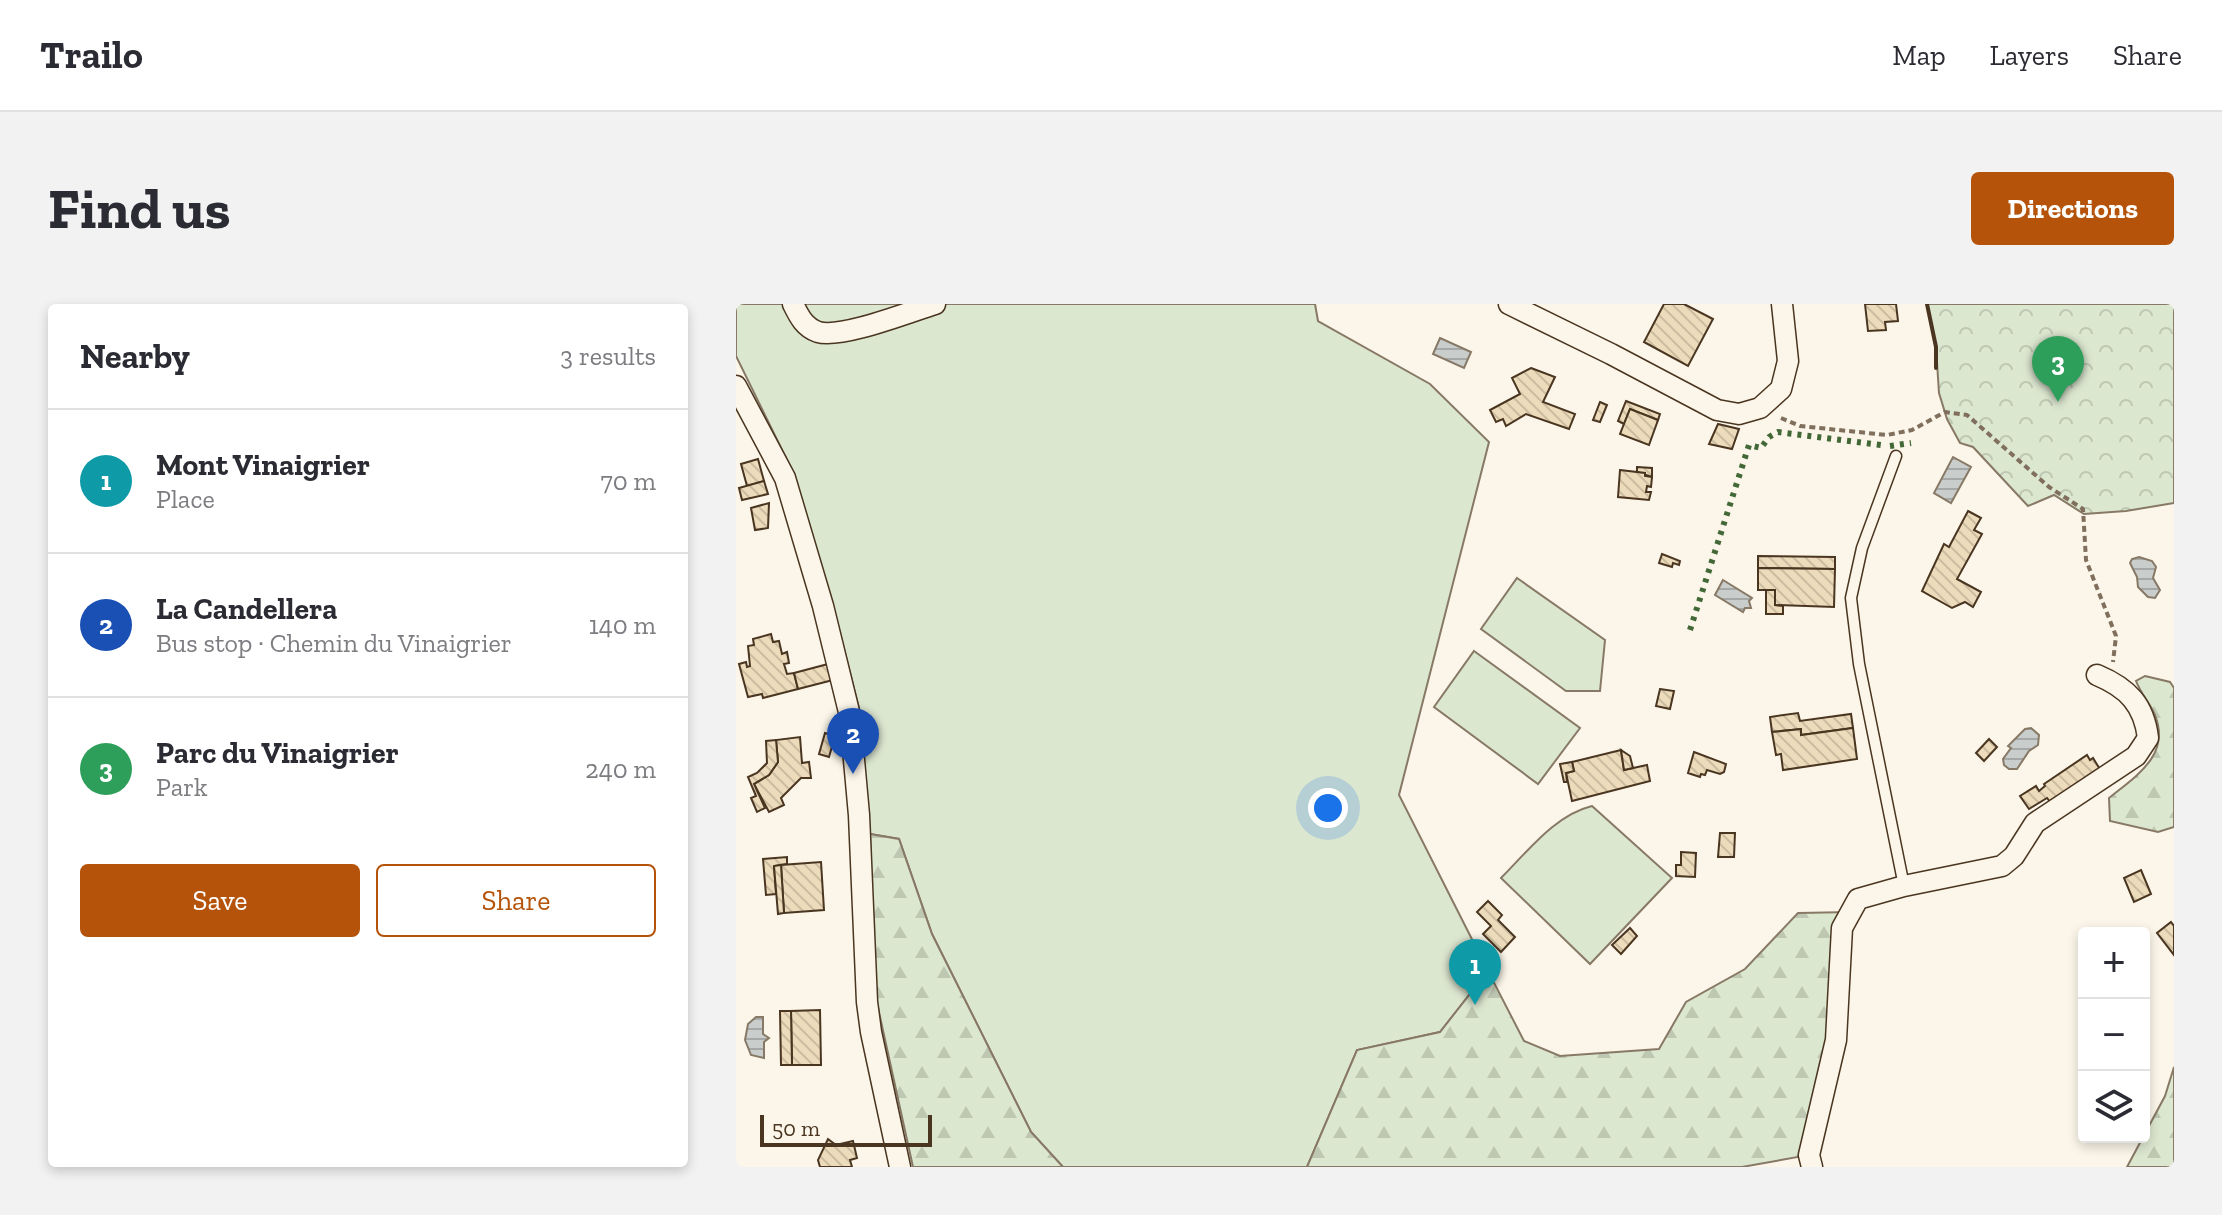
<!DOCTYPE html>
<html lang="en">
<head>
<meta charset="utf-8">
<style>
  body { margin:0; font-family:"Zilla Slab",serif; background:#f2f2f3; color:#2b2b33 }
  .controls { position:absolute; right:24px; bottom:24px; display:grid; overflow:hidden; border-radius:8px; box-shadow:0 4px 12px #0003 }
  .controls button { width:72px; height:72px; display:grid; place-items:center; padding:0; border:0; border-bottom:2px solid #e1e1e2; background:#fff; color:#2b2b33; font:40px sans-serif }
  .scale { position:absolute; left:24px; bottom:20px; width:172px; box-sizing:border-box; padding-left:8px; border:4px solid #4a3520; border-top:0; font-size:22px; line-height:28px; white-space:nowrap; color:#4a3520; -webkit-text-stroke:6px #fbf6e9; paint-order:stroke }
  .you { position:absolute; left:592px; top:504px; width:28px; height:28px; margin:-20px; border:6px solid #fff; border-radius:50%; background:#1a73e8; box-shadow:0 0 0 12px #1a73e833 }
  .badge { display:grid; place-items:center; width:52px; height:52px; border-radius:50%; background:#b45309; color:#fff; font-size:26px; font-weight:700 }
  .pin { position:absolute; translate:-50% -66px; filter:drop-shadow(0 2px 4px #0008) }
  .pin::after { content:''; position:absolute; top:42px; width:28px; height:24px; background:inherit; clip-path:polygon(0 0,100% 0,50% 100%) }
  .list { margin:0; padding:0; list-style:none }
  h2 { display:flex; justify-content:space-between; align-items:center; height:104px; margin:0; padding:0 32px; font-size:34px }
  h2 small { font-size:26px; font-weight:400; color:#7c7c81 }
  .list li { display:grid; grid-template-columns:52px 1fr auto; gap:24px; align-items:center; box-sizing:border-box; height:144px; padding:0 32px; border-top:2px solid #e1e1e2 }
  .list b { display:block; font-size:30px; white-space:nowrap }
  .list p { margin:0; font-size:26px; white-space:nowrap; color:#7c7c81 }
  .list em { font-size:26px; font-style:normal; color:#7c7c81 }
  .actions { display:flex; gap:16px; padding:24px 32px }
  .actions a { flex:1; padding:18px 0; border:2px solid #b45309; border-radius:8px; text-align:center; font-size:28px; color:#b45309 }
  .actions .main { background:#b45309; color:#fff }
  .icon { flex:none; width:44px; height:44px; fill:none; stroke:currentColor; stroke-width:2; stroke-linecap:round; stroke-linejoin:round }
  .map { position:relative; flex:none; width:1438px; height:863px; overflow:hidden; border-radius:8px }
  header { display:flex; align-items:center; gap:48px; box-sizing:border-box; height:112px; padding:0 40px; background:#fff; border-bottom:2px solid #e1e1e2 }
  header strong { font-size:38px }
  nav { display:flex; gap:44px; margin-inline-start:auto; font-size:28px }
  .intro { display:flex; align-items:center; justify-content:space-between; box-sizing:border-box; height:192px; padding:0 48px }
  h1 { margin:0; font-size:56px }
  .button { padding:20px 36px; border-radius:8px; background:#b45309; color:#fff; font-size:28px; font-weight:700 }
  main { display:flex; gap:48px; padding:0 48px }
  aside { flex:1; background:#fff; border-radius:8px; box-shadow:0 4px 12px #0003 }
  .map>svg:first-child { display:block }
  .grass { fill:#dce7d0; stroke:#887966; stroke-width:2 }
  .forest { fill:url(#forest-firs); stroke:#887966; stroke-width:2 }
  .park { fill:url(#park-crowns); stroke:#887966; stroke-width:2 }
  .water { fill:url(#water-rules); stroke:#887966; stroke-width:2 }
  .building { fill:url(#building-back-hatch); stroke:#4a3520; stroke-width:2 }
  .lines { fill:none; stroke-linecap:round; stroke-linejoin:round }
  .service-casing { stroke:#4a3520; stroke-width:13 }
  .minor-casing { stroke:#4a3520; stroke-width:23 }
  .path { stroke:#7f6f5c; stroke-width:4; stroke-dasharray:6 4; stroke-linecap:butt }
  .service { stroke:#fbf6e9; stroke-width:10 }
  .minor { stroke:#fbf6e9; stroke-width:20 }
  .hedge { stroke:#436837; stroke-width:6; stroke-dasharray:4 6; stroke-linecap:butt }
  .wall { stroke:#4a3520; stroke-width:4 }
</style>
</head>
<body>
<header>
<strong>Trailo</strong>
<nav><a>Map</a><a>Layers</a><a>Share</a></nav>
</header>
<div class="intro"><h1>Find us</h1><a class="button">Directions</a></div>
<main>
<aside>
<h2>Nearby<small>3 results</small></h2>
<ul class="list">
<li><span class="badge" style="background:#0f9aa8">1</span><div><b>Mont Vinaigrier</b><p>Place</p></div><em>70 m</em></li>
<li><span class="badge" style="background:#1a4fb4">2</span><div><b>La Candellera</b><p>Bus stop · Chemin du Vinaigrier</p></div><em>140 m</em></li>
<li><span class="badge" style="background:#2e9e5b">3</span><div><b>Parc du Vinaigrier</b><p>Park</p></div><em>240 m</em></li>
</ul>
<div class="actions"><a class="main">Save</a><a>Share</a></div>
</aside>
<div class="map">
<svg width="1438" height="863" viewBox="0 0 1438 863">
  <defs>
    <pattern id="forest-firs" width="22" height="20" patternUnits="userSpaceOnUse" patternTransform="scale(2)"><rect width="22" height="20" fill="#dce7d0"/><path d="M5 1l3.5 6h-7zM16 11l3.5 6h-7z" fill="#bec7b2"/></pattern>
    <pattern id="park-crowns" width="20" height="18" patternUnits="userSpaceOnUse" patternTransform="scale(2)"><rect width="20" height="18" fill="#dce7d0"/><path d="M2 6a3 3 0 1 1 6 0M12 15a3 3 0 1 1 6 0" fill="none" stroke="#bec7b2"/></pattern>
    <pattern id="water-rules" width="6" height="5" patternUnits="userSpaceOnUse" patternTransform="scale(2)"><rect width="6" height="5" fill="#c9cecd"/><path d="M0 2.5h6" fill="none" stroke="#a5a8a6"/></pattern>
    <pattern id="building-back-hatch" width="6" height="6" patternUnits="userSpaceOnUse" patternTransform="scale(2)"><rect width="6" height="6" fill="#ecdcbc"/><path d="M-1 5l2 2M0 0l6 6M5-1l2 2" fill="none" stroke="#ccbda1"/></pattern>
  </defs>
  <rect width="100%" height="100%" fill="#fbf6e9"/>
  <g class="grass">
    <polygon points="0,0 579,0 582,17 694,80 753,138 663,491 752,667 704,728 621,746 571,863 327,863 295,828 196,630 163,535 134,530 124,408 96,298 58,170 0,52"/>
    <polygon points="781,274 869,336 864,387 830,387 745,325"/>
    <polygon points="738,347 844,424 802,480 698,403"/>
    <path d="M 856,502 L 936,574 L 854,660 L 765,574 C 792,547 819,511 856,502 Z"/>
  </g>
  <g class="forest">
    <path d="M 1409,372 L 1434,378 L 1438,384 L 1438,523 L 1422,528 L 1374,517 L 1373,494 C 1400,472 1435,451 1419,411 C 1414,399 1405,390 1400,377 Z"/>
    <polygon points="134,530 163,535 196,630 295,828 327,863 177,863 139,690"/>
    <polygon points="1115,608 1073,851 1006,863 571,863 621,746 704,728 752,667 788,737 824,752 923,745 950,698 1009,665 1062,609"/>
    <polygon points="1438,763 1438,863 1391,863 1429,792"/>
  </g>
  <polygon class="park" points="1191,0 1438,0 1438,199 1390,207 1348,210 1318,191 1292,202 1237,143 1224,139 1211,115 1203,89 1200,43"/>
  <g class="water">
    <polygon points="704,34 735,48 728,64 697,50"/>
    <polygon points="1217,153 1235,163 1215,199 1198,189"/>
    <polygon points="1403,253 1416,257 1420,263 1417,274 1424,286 1419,294 1412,293 1402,283 1401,273 1394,259 1396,255"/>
    <polygon points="987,276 1016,294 1013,297 1015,304 1009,304 1007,308 979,291"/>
    <polygon points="1295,424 1303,431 1302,441 1293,447 1281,465 1273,465 1268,461 1267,455 1275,444 1272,442 1289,425"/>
    <polygon points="20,713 27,713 27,730 33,734 28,738 28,754 15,751 9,736 12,720"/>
  </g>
  <g class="building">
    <polygon points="928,0 948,0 977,15 952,62 908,38"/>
    <polygon points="1129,0 1160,0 1162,17 1149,18 1150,26 1132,27"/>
    <polygon points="795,64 819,73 807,98 839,110 833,125 790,110 770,122 767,115 760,118 754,106 784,90 776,74"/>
    <polygon points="890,97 924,110 922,116 894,105 888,120 882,117"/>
    <polygon points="864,98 871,101 864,118 857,116"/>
    <polygon points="894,105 922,116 913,141 884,130"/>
    <polygon points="982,120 1003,125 996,145 973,140"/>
    <polygon points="22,155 28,177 11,182 5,160"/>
    <polygon points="901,163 916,164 916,173 901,168"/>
    <polygon points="884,166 909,169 909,172 916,173 915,183 911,182 910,188 915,188 913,196 882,193"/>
    <polygon points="28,177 32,190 6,196 3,184"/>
    <polygon points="33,199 32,224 19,226 15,204"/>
    <polygon points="1232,207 1245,214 1238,226 1246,230 1221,275 1245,288 1237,303 1229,298 1216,304 1186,287 1208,240 1213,243"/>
    <polygon points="926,250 944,257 943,261 937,259 936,263 923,259"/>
    <polygon points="1022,252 1099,253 1099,265 1022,264"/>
    <polygon points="1022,264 1099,265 1098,303 1039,301 1039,286 1022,286"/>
    <polygon points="1030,286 1039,286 1039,301 1047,302 1047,310 1030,310"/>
    <polygon points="35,330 37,338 43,337 46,350 51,348 53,359 48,360 51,370 58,369 62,385 27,394 26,390 12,393 3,360 10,358 11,363 14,362 12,342 18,341 17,335"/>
    <polygon points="92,360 97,376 62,385 58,369"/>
    <polygon points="924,385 938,387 934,405 920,402"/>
    <polygon points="1062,409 1064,417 1115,410 1117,424 1065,431 1065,425 1036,428 1034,413"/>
    <polygon points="1117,424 1121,455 1047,466 1045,450 1040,451 1036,428 1065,425 1065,431"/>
    <polygon points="89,429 99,432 93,453 83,450"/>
    <polygon points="64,433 66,459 73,458 75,474 65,474 45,494 48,501 33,508 18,480 33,471 42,458 40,436"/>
    <polygon points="1253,435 1261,443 1248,457 1240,449"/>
    <polygon points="40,436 42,458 33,471 18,480 29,504 21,508 15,494 20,492 12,473 21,469 31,459 30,437"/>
    <polygon points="885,446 888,466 911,461 914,477 836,497 830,469 838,467 836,458"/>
    <polygon points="885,446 894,452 897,464 888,466"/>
    <polygon points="958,448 990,460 988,468 984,470 971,466 969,471 965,470 964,473 952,469"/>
    <polygon points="1351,451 1354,456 1357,454 1365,467 1315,499 1311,494 1293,505 1284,492 1300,482 1303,487 1309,482 1308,480"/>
    <polygon points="836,458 838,467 830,469 831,478 828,478 824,460"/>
    <polygon points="984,529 999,529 998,553 982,553"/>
    <polygon points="945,548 960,549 959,573 940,572 940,561 945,561"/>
    <polygon points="51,553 51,560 38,562 40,590 30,591 27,555"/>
    <polygon points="85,558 88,606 48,609 45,561"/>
    <polygon points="45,561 48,609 42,610 38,562"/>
    <polygon points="1405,566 1415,590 1398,598 1388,574"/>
    <polygon points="752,597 766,611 762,616 779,633 765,648 747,630 755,622 741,608"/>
    <polygon points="1435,618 1438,622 1438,651 1421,629"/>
    <polygon points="894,624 901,632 885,650 876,641"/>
    <polygon points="84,706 85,761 56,761 55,707"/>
    <polygon points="44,707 55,707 56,761 45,761"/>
    <polygon points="92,835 100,841 117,837 121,854 114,856 116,863 84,863 82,856"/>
  </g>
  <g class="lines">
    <g class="service-casing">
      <polyline id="service" points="1160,152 1126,244 1115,294 1123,360 1168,582"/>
    </g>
    <g class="minor-casing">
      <g id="minor">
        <path d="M 57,0 C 63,12 68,23 82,28 C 105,35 173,8 199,0"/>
        <polyline points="773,0 875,50 981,106 1003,110 1024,104 1045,85 1052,57 1046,0"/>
        <polyline points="0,82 49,174 87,302 114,412 123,511 131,698 135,728 164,863"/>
        <path d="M 1076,863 L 1073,851 L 1100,736 L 1106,624 L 1122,595 L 1168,582 L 1266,562 L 1278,552 L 1299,519 L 1400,452 L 1412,434 C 1408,401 1392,384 1361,371"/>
      </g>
    </g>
    <polyline class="path" points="1045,114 1064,122 1151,131 1176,126 1209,108 1231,111 1313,183 1347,205 1350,256 1380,332 1377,358"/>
    <use href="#service" class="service"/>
    <use href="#minor" class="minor"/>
    <g class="hedge">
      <polyline points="1154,142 1175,139"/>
      <polyline points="954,326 1013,141 1025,144 1033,133 1042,128 1145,141"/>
    </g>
    <polyline class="wall" points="1191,0 1200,43 1200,64"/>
  </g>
</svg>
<div class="controls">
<button>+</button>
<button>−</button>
<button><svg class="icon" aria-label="layers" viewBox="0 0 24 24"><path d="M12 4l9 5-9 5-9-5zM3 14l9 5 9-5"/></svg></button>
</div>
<div class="scale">50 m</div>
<div class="you"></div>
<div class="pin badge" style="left:739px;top:701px;background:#0f9aa8">1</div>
<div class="pin badge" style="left:117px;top:470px;background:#1a4fb4">2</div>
<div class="pin badge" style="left:1322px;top:98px;background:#2e9e5b">3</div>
</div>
</main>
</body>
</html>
